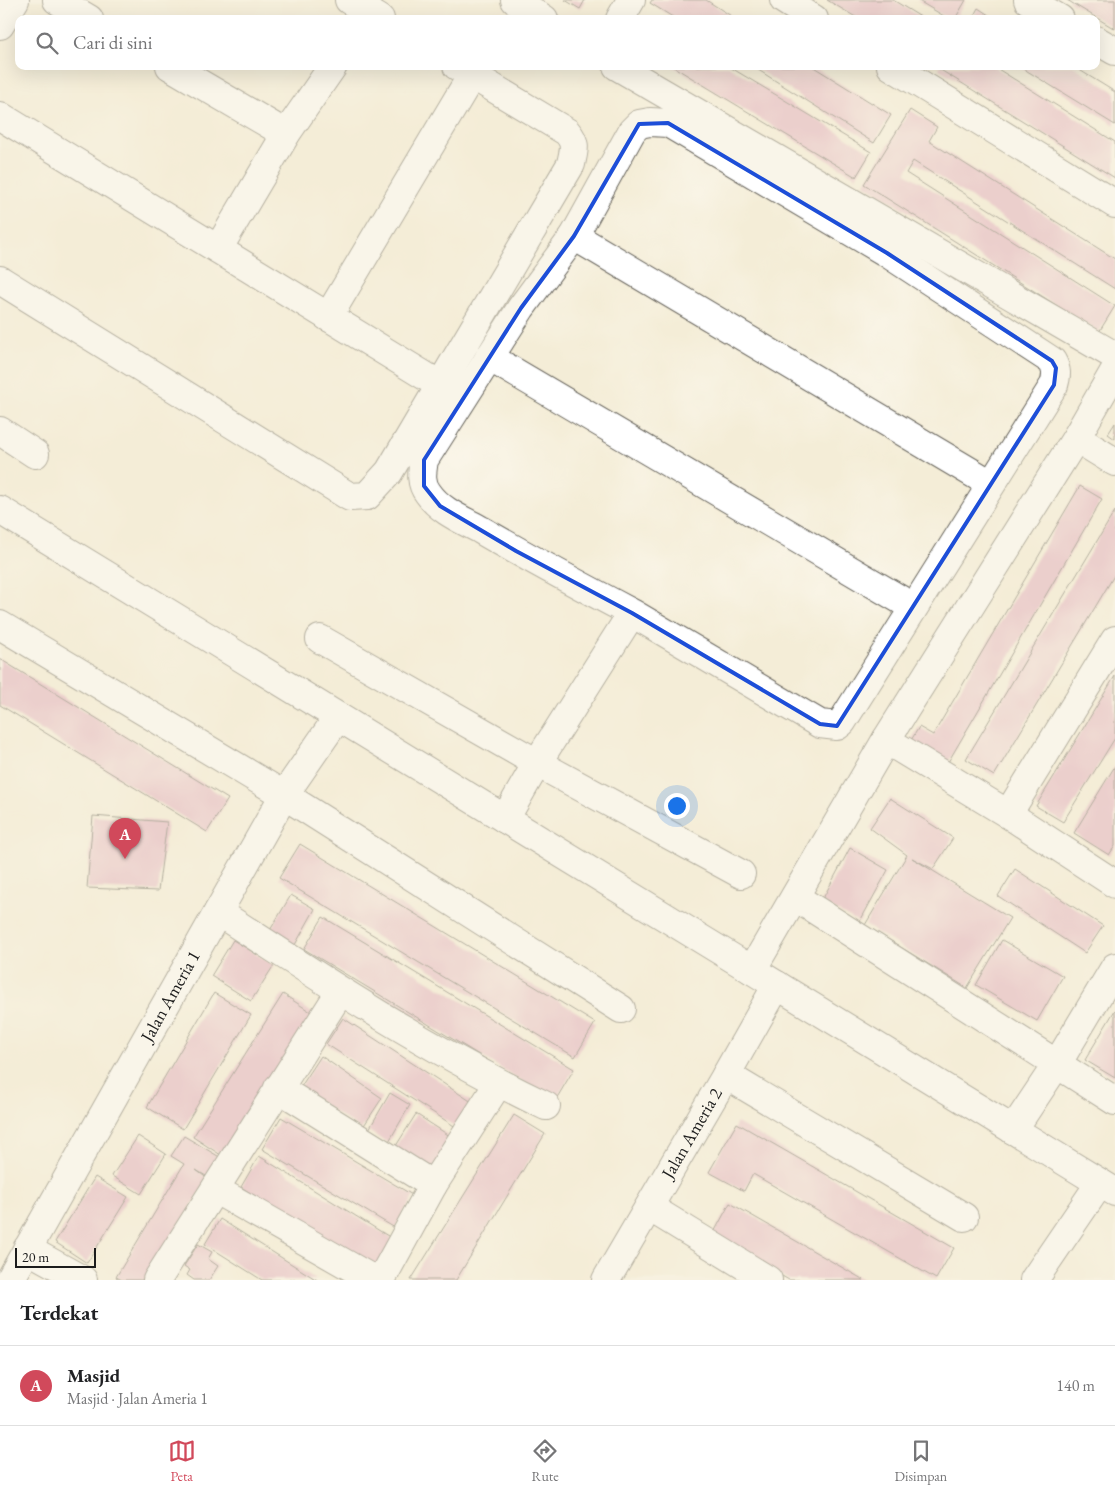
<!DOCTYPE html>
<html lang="id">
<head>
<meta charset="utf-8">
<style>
  body { margin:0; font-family:"EB Garamond",serif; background:#f6f6f6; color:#202124 }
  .scale { position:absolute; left:15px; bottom:12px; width:81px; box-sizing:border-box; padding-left:5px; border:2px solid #1c1c1c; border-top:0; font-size:14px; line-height:18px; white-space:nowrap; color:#1c1c1c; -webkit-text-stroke:4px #fbf7ec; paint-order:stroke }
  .you { position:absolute; left:676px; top:805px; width:18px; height:18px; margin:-12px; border:4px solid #fff; border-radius:50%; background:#1a73e8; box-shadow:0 0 0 8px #1a73e833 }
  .badge { display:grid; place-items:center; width:32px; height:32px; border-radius:50%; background:#d1495b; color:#fff; font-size:16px; font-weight:700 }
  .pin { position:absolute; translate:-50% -41px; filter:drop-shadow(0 1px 2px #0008) }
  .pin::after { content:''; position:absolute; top:26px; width:18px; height:15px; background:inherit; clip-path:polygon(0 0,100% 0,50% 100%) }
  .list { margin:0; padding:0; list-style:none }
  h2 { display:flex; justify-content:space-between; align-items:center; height:65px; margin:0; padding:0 20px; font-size:21px }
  h2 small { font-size:16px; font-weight:400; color:#757577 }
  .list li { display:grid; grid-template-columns:32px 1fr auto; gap:15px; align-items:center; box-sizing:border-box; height:80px; padding:0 20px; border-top:1px solid #e0e0e0 }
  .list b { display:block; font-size:19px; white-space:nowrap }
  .list p { margin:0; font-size:16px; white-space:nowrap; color:#757577 }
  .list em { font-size:16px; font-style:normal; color:#757577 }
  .icon { flex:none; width:28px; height:28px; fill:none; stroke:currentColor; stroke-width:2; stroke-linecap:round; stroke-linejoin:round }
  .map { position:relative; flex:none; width:1115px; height:1280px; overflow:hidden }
  .search { position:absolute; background:#fff; box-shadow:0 5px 20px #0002; left:15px; right:15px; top:15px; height:55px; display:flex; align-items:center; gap:12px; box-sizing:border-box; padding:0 18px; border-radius:10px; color:#757577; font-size:19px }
  .sheet { height:145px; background:#fff }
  nav { display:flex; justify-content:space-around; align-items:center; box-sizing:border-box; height:70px; border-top:1px solid #e0e0e0; background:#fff; font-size:14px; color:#757577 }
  nav a { display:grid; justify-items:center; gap:2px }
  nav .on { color:#d1495b }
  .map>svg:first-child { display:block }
  .building { fill:#e1aabf }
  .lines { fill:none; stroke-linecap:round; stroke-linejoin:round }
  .minor-casing { stroke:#68655d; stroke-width:30 }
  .minor { stroke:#fff; stroke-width:28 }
  .marked { fill:none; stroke:#1d4ed8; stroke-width:4; stroke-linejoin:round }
  .labels { text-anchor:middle; stroke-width:4.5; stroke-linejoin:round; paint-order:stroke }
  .street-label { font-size:18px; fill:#1c1c1c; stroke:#fbf7ec }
</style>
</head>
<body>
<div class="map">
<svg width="1115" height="1280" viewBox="0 0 1115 1280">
  <rect width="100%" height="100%" fill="#fbf7ec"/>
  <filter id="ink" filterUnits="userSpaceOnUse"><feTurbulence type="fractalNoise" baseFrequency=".02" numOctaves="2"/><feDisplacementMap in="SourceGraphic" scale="10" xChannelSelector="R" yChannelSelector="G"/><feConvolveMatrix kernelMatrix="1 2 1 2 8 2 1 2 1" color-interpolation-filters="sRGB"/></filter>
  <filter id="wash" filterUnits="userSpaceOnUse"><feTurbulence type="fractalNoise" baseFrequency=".0096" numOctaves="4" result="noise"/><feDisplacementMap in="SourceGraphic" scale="20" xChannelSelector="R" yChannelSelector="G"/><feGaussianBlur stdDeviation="1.12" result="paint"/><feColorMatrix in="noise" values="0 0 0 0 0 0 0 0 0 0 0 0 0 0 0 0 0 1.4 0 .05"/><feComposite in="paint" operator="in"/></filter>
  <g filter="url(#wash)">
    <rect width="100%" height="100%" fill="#f4edd7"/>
    <g id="blocks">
      <g class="building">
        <polygon points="565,0 585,0 580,9"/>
        <polygon points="652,0 706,0 736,19 676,19 650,3"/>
        <polygon points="827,0 893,0 924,19 859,19"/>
        <polygon points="917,0 966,0 955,19 949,19"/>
        <polygon points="1067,0 1115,0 1115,29"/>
        <polygon points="978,8 995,19 972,19"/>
        <polygon points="672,66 728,66 871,152 856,177"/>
        <polygon points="752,66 812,66 891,115 874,143"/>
        <polygon points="940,66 993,66 1115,142 1115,178 939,69"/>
        <polygon points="1019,66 1073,66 1115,92 1115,125"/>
        <polygon points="910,110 937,127 929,141 1115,259 1115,289 913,161 906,173 1115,306 1099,332 864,184"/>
        <polygon points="1115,423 1115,439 1108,434"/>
        <polygon points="1080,486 1102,499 944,769 907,747 919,727 933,735"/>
        <polygon points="1115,511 1115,574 994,776 966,759"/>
        <polygon points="0,659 228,799 207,832 0,705"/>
        <polygon points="1115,676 1115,738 1063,822 1036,806"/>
        <polygon points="1115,766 1115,846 1109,855 1074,833"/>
        <polygon points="890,798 953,838 933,869 912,858 1010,918 967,988 865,925 907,855 870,828"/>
        <polygon points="93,816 167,822 158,891 87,888"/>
        <polygon points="300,844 595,1023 575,1057 279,878"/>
        <polygon points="850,848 888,870 859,923 821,902"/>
        <polygon points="1015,869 1103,926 1085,953 998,896"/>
        <polygon points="291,895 315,909 291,952 266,937"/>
        <polygon points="323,917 574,1069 555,1101 304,949"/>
        <polygon points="233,940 274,965 251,1001 211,976"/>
        <polygon points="1002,940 1063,976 1037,1021 976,985"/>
        <polygon points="214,993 251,1015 183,1129 147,1107"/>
        <polygon points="283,994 314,1014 224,1157 193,1137"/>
        <polygon points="1115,1010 1115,1078 1085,1060"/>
        <polygon points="343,1018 478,1106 462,1131 326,1044"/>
        <polygon points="321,1056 382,1098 361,1130 300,1088"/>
        <polygon points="390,1093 410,1105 388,1143 368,1131"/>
        <polygon points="416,1114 456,1140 434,1175 394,1149"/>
        <polygon points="514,1115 545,1134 456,1280 411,1280"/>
        <polygon points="281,1117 414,1196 395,1228 262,1149"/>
        <polygon points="737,1123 954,1248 936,1279 753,1174 744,1191 709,1172"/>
        <polygon points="138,1136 166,1154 141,1194 112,1176"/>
        <polygon points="184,1136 228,1162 216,1182 196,1170 208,1179 147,1280 122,1280 116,1277 184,1164 171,1156"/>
        <polygon points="259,1156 396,1241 378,1271 241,1187"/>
        <polygon points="95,1177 128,1197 87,1263 55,1242"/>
        <polygon points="730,1203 864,1280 789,1280 712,1236"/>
        <polygon points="220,1219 317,1280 262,1280 205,1244"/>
        <polygon points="198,1244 212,1252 208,1259 218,1266 209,1280 194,1280 187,1275 190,1270 184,1266"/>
      </g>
    </g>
  </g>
  <g filter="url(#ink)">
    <use href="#blocks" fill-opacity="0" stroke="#68655d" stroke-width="1"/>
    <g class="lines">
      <g class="minor-casing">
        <g id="minor">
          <polyline points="57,0 89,19"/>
          <polyline points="349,0 380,19"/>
          <polyline points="515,0 544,19"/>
          <polyline points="784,0 814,19"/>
          <polyline points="1028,0 1060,19"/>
          <polyline points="620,19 631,0"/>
          <polyline points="0,25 15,0"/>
          <polyline points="1096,40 1115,51"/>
          <polyline points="170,66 286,134"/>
          <polyline points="617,66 1115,356"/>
          <polyline points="891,66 1115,204"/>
          <polyline points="0,116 440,385"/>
          <polyline points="574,236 991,484"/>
          <polyline points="218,249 286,134 333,66"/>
          <path d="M 0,280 L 350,497 L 367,496 L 389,472 L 571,164 C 574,149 577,144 567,132 L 457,66"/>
          <polyline points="328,317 472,75"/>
          <polyline points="489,357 913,607"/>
          <polyline points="0,431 35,454"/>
          <polyline points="1076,438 1115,462"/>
          <polyline points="0,510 1115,1192"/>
          <polyline points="0,625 284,795 621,1009"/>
          <polyline points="320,639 537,763 741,874"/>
          <polyline points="886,740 1008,814 1115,884"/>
          <polyline points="1008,814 1115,640"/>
          <path d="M 505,819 L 537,763 L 632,613 C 581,586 530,559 481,530 C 463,520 440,511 428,493 C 420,483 422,472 424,460 L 521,308 L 574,236 L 632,131 L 639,124 L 650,122 L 668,123 L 887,253 L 1052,361 C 1057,370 1057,375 1054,385 L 842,722 L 837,726 L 820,724 L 632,613"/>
          <polyline points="795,897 1115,1101"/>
          <path d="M 218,912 C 324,981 431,1051 546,1106"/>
          <polyline points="752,970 886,740 1076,438 1115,370"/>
          <polyline points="726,1075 964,1217"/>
          <polyline points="278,1088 433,1185"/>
          <polyline points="1013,1130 1057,1064 1115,967"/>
          <polyline points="216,1190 374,1280"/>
          <polyline points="649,1207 768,1280"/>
          <polyline points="27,1249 83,1280"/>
          <path id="s1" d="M 10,1280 L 284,795 L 338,717"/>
          <polyline points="157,1280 340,992"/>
          <polyline points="381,1280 433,1185 498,1084"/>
          <path id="s2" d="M 606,1280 L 726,1075 L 777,985"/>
          <polyline points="1034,1280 1100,1183"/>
        </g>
      </g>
      <use href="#minor" class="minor"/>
    </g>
  </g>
  <path d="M0 0H1115V1280H0ZM 668,123 L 887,253 L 1052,361 L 1056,368 L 1054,385 L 837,726 L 820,724 L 632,613 L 516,551 L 440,506 L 424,486 L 424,460 L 521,308 L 574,236 L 639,124 Z" fill="#f4edd7" fill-opacity=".55" fill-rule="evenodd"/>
  <path class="marked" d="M 668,123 L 887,253 L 1052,361 L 1056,368 L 1054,385 L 837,726 L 820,724 L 632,613 L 516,551 L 440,506 L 424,486 L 424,460 L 521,308 L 574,236 L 639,124 Z"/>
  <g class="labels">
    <g class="street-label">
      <text dy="6" stroke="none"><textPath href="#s1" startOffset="326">Jalan Ameria 1</textPath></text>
      <text dy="6" stroke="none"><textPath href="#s2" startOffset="170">Jalan Ameria 2</textPath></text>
    </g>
  </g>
</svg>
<div class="scale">20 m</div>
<div class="you"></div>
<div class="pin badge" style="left:125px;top:859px">A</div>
<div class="search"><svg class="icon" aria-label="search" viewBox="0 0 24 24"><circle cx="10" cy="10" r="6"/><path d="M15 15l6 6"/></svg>Cari di sini</div>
</div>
<section class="sheet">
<h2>Terdekat<small></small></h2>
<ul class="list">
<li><span class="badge">A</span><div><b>Masjid</b><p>Masjid · Jalan Ameria 1</p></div><em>140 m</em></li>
</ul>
</section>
<nav>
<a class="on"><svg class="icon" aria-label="map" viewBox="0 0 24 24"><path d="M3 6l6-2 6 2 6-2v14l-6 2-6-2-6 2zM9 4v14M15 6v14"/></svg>Peta</a>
<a><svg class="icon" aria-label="directions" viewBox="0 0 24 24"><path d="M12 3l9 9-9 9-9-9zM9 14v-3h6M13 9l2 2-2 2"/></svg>Rute</a>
<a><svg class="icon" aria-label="saved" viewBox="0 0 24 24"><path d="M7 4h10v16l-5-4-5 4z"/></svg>Disimpan</a>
</nav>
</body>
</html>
